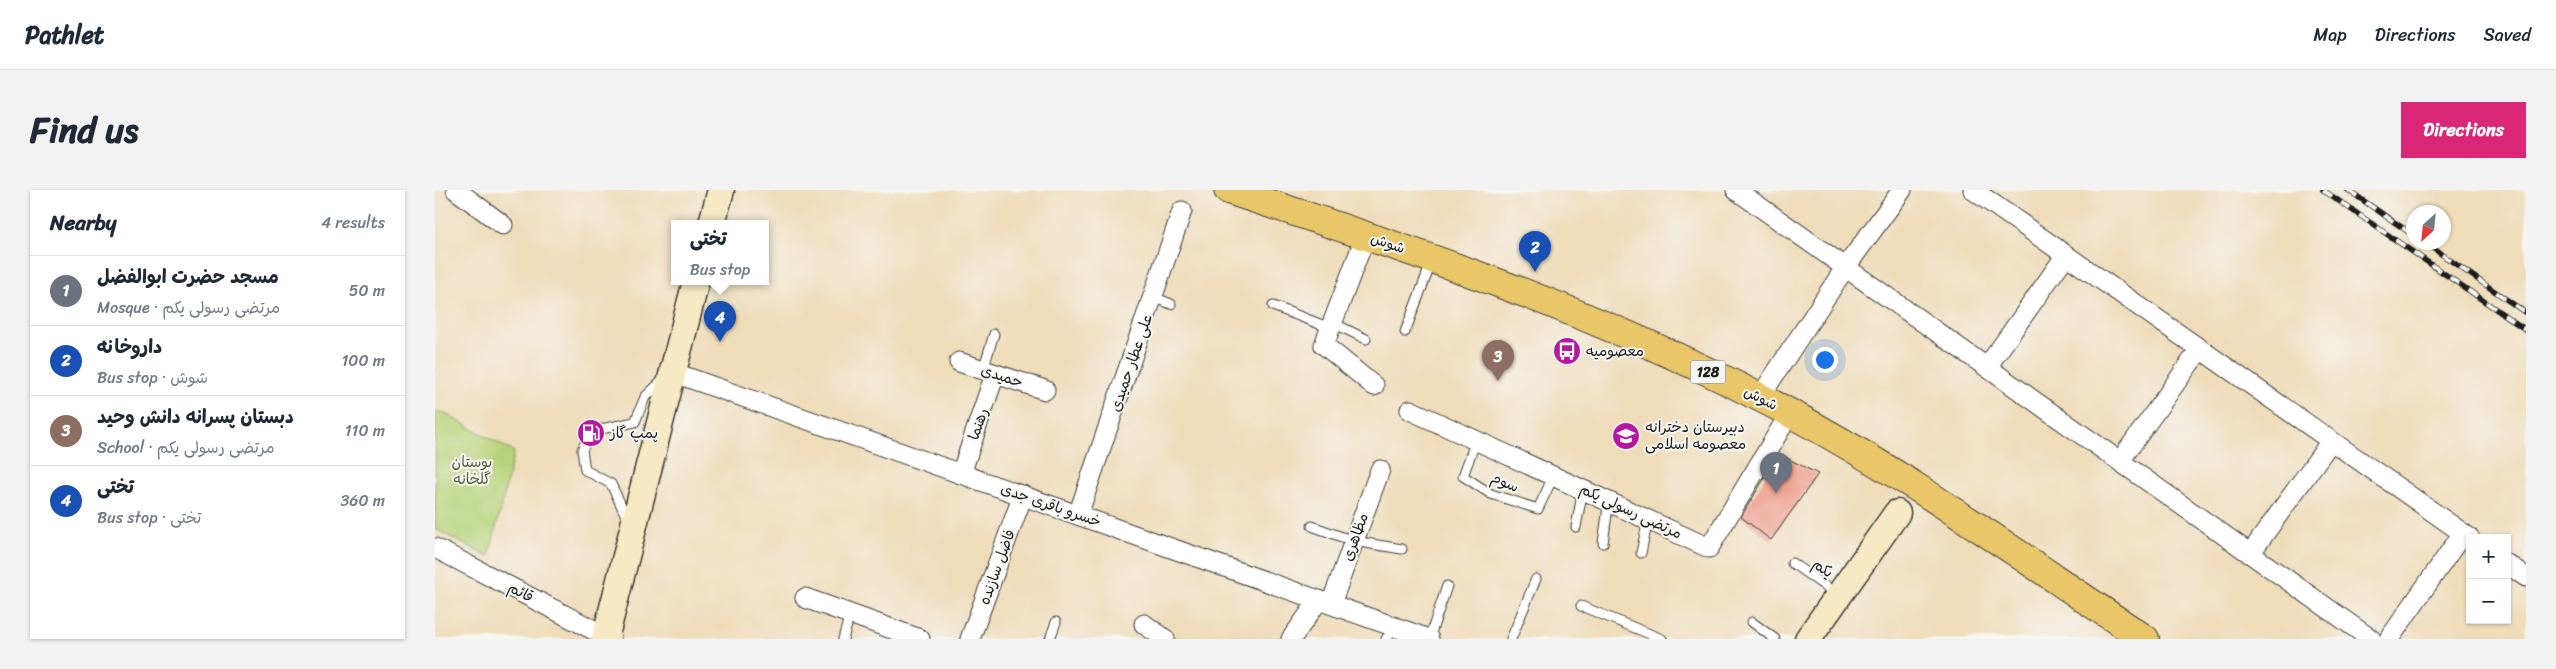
<!DOCTYPE html>
<html lang="en">
<head>
<meta charset="utf-8">
<style>
  body { margin:0; font-family:Sriracha,"Playpen Sans Arabic",sans-serif; background:#f2f2f3; color:#1f2937 }
  .controls { position:absolute; right:15px; bottom:15px; display:grid; overflow:hidden; border-radius:0px; box-shadow:0 1px 4px #0004 }
  .controls button { width:45px; height:45px; display:grid; place-items:center; padding:0; border:0; border-bottom:1px solid #e0e1e3; background:#fff; color:#1f2937; font:25px sans-serif }
  .compass { position:absolute; left:1971px; top:15px; width:45px; height:45px; border-radius:50%; background:#fff; box-shadow:0 1px 4px #0004; rotate:207deg }
  .you { position:absolute; left:1389px; top:169px; width:18px; height:18px; margin:-12px; border:4px solid #fff; border-radius:50%; background:#1a73e8; box-shadow:0 0 0 8px #1a73e833 }
  .badge { display:grid; place-items:center; width:32px; height:32px; border-radius:50%; background:#db2777; color:#fff; font-size:16px; font-weight:700 }
  .pin { position:absolute; translate:-50% -41px; filter:drop-shadow(0 1px 2px #0008) }
  .pin::after { content:''; position:absolute; top:26px; width:18px; height:15px; background:inherit; clip-path:polygon(0 0,100% 0,50% 100%) }
  .popup { position:absolute; left:236px; top:30px; width:98px; height:65px; box-sizing:border-box; display:grid; place-content:center; border-radius:0px; background:#fff; filter:drop-shadow(0 1px 4px #0005); font-size:16px; white-space:nowrap; color:#747a83 }
  .popup b { font-size:19px; color:#1f2937 }
  .popup::after { content:''; position:absolute; left:50%; top:100%; margin-left:-10px; border:10px solid transparent; border-top-color:#fff }
  .list { margin:0; padding:0; list-style:none }
  h2 { display:flex; justify-content:space-between; align-items:center; height:65px; margin:0; padding:0 20px; font-size:21px }
  h2 small { font-size:16px; font-weight:400; color:#747a83 }
  .list li { display:grid; grid-template-columns:32px 1fr auto; gap:15px; align-items:center; box-sizing:border-box; height:70px; padding:0 20px; border-top:1px solid #e0e1e3 }
  .list b { display:block; font-size:19px; white-space:nowrap }
  .list p { margin:0; font-size:16px; white-space:nowrap; color:#747a83 }
  .list em { font-size:16px; font-style:normal; color:#747a83 }
  .map { position:relative; flex:none; width:2091px; height:449px; overflow:hidden; border-radius:0px }
  header { display:flex; align-items:center; gap:30px; box-sizing:border-box; height:70px; padding:0 25px; background:#fff; border-bottom:1px solid #e0e1e3 }
  header strong { font-size:24px }
  nav { display:flex; gap:28px; margin-inline-start:auto; font-size:18px }
  .intro { display:flex; align-items:center; justify-content:space-between; box-sizing:border-box; height:120px; padding:0 30px }
  h1 { margin:0; font-size:35px }
  .button { padding:12px 22px; border-radius:0px; background:#db2777; color:#fff; font-size:18px; font-weight:700 }
  main { display:flex; gap:30px; padding:0 30px }
  aside { flex:1; background:#fff; border-radius:0px; box-shadow:0 1px 4px #0004 }
  .map>svg:first-child { display:block }
  .park { fill:#b7d379; stroke:#6a784a }
  .building { fill:#ed9b8a }
  .lines { fill:none; stroke-linecap:round; stroke-linejoin:round }
  .lane-casing { stroke:#3c3934; stroke-width:11 }
  .street-casing { stroke:#3c3934; stroke-width:21 }
  .secondary-casing { stroke:#3c3934; stroke-width:29 }
  .primary-casing { stroke:#3c3934; stroke-width:30 }
  .lane { stroke:#fff; stroke-width:9 }
  .street { stroke:#fff; stroke-width:19 }
  .secondary { stroke:#f6e9c3; stroke-width:26 }
  .primary { stroke:#e9c769; stroke-width:28 }
  .rail-casing { stroke:#1c1c1c; stroke-width:5.5 }
  .rail { stroke:#f6f6f2; stroke-width:4; stroke-dasharray:11; stroke-linecap:butt }
  .labels { text-anchor:middle; stroke-width:4; stroke-linejoin:round; paint-order:stroke }
  .shield { fill:#f6f6f2; stroke:#5d5d5c; stroke-width:1 }
  .shield-label { font-size:14px; font-weight:bold; fill:#1c1c1c }
  .street-label { font-size:15px; fill:#1c1c1c; stroke:#f6f6f2 }
  .poi-label { font-size:15px; fill:#1c1c1c; stroke:#f6f6f2; text-anchor:start }
  .park-label { font-size:15px; fill:#525c3d; stroke:#f6f6f2 }
</style>
</head>
<body>
<header>
<strong>Pathlet</strong>
<nav><a>Map</a><a>Directions</a><a>Saved</a></nav>
</header>
<div class="intro"><h1>Find us</h1><a class="button">Directions</a></div>
<main>
<aside>
<h2>Nearby<small>4 results</small></h2>
<ul class="list">
<li><span class="badge" style="background:#6b7280">1</span><div><b>مسجد حضرت ابوالفضل</b><p>Mosque · مرتضی رسولی یکم</p></div><em>50 m</em></li>
<li><span class="badge" style="background:#1a4fb4">2</span><div><b>داروخانه</b><p>Bus stop · شوش</p></div><em>100 m</em></li>
<li><span class="badge" style="background:#8d6e63">3</span><div><b>دبستان پسرانه دانش وحید</b><p>School · مرتضی رسولی یکم</p></div><em>110 m</em></li>
<li><span class="badge" style="background:#1a4fb4">4</span><div><b>تختی</b><p>Bus stop · تختی</p></div><em>360 m</em></li>
</ul>
</aside>
<div class="map">
<svg width="2091" height="449" viewBox="0 0 2091 449">
  <rect width="100%" height="100%" fill="#f6f6f2"/>
  <filter id="ink" filterUnits="userSpaceOnUse"><feTurbulence type="fractalNoise" baseFrequency=".02" numOctaves="2"/><feDisplacementMap in="SourceGraphic" scale="10" xChannelSelector="R" yChannelSelector="G"/><feConvolveMatrix kernelMatrix="1 2 1 2 8 2 1 2 1" color-interpolation-filters="sRGB"/></filter>
  <filter id="wash" filterUnits="userSpaceOnUse"><feTurbulence type="fractalNoise" baseFrequency=".0096" numOctaves="4" result="noise"/><feDisplacementMap in="SourceGraphic" scale="20" xChannelSelector="R" yChannelSelector="G"/><feGaussianBlur stdDeviation="1.12" result="paint"/><feColorMatrix in="noise" values="0 0 0 0 0 0 0 0 0 0 0 0 0 0 0 0 0 1.4 0 .05"/><feComposite in="paint" operator="in"/></filter>
  <g filter="url(#wash)">
    <rect width="100%" height="100%" fill="#efdcb9"/>
    <polygon class="park" points="0,221 9,223 79,262 54,367 0,339"/>
    <g id="blocks">
      <polygon class="building" points="1344,264 1383,284 1336,350 1306,327"/>
    </g>
  </g>
  <g filter="url(#ink)">
    <use href="#blocks" fill-opacity="0" stroke="#3c3934" stroke-width="1"/>
    <g class="lines">
      <g class="lane-casing">
        <g id="lane">
          <polyline points="718,107 736,114"/>
          <polyline points="838,116 895,138"/>
          <polyline points="898,133 931,149"/>
          <polyline points="970,142 997,71"/>
          <polyline points="548,180 559,144"/>
          <polyline points="1041,250 1028,286 1056,304 1103,319 1119,285"/>
          <polyline points="193,330 176,294 150,280 147,260 156,241 200,232 210,207 228,190"/>
          <polyline points="877,336 918,351 967,359"/>
          <polyline points="1141,337 1148,299"/>
          <polyline points="1168,353 1174,310"/>
          <polyline points="1206,363 1213,329"/>
          <polyline points="1357,373 1401,404"/>
          <polyline points="1146,416 1227,449"/>
          <polyline points="1317,432 1340,449"/>
          <polyline points="408,449 415,424"/>
          <polyline points="615,449 621,432"/>
          <polyline points="951,449 961,437"/>
          <polyline points="994,449 1012,396"/>
          <polyline points="1076,449 1101,389"/>
        </g>
      </g>
      <g class="street-casing">
        <g id="street">
          <polyline points="21,0 68,35"/>
          <polyline points="1301,0 1936,449"/>
          <polyline points="1538,0 2035,348"/>
          <polyline points="931,45 889,155 939,196"/>
          <polyline points="524,172 610,200"/>
          <polyline points="1552,177 1631,65"/>
          <polyline points="237,182 994,449"/>
          <polyline points="1325,207 1410,78 1467,0"/>
          <polyline points="975,220 1274,358 1355,223"/>
          <polyline points="1685,271 1765,159"/>
          <polyline points="526,284 560,184"/>
          <polyline points="643,325 747,21"/>
          <polyline points="0,358 176,449"/>
          <polyline points="1815,364 1896,251"/>
          <polyline points="2072,374 2091,387"/>
          <polyline points="370,408 485,449"/>
          <polyline points="896,414 945,280"/>
          <polyline points="709,434 730,449"/>
          <polyline points="535,449 588,305"/>
          <polyline points="856,449 884,410"/>
          <polyline points="1954,449 2028,343"/>
        </g>
      </g>
      <g class="secondary-casing">
        <g id="secondary">
          <polyline points="277,33 286,0"/>
          <polyline points="170,449 261,91"/>
          <polyline points="1373,449 1462,323"/>
        </g>
      </g>
      <g class="primary-casing">
        <path id="primary" d="M 793,0 C 974,59 1156,120 1326,208 C 1461,276 1584,366 1710,449"/>
      </g>
      <use href="#lane" class="lane"/>
      <use href="#street" class="street"/>
      <use href="#secondary" class="secondary"/>
      <use href="#primary" class="primary"/>
      <g class="rail-casing">
        <g id="rail">
          <polyline points="1888,0 2091,140"/>
          <polyline points="1913,0 1978,45"/>
          <polyline points="1989,52 2091,123"/>
        </g>
      </g>
      <use href="#rail" class="rail"/>
    </g>
  </g>
  <defs>
    <g id="bus-disc" transform="scale(1.4375)"><circle r="9.5" fill="#b5179e" stroke="#f6f6f2"/><path d="M-5-6H5V4H4V6H2V4H-2V6H-4V4H-5ZM-3.5-4V0h7V-4ZM-3.5 1.2v1.5H-2V1.2ZM2 1.2v1.5H3.5V1.2Z" fill="#fff"/></g>
    <g id="fuel-disc" transform="scale(1.4375)"><circle r="9.5" fill="#b5179e" stroke="#f6f6f2"/><path d="M-5.5-6h7V0h2V4h1.3V-2.5L3-4.5l.8-.8L6-3V5H2.5V1h-1V6h-7ZM-4.2-4.7v3.2H.2V-4.7Z" fill="#fff"/></g>
    <g id="school-disc" transform="scale(1.4375)"><circle r="9.5" fill="#b5179e" stroke="#f6f6f2"/><path d="M0-5L7-2L0 1L-7-2ZM-4 1L0 2.5L4 1V4Q0 6-4 4Z" fill="#fff"/></g>
  </defs>
  <g fill-rule="evenodd">
    <use href="#bus-disc" x="1132" y="161"/>
    <use href="#fuel-disc" x="156" y="243"/>
    <use href="#school-disc" x="1191" y="246"/>
  </g>
  <g class="labels">
    <rect class="shield" x="1255.5" y="170.5" width="35" height="23" rx="4"/>
    <g class="shield-label">
      <text x="1273" y="187">128</text>
    </g>
    <g class="street-label">
      <text transform="translate(953 53) rotate(19)" y="5">شوش</text>
      <text transform="translate(696 173) rotate(-71)" y="5">علی عطار حمیدی</text>
      <text transform="translate(567 186) rotate(18)" y="5">حمیدی</text>
      <text transform="translate(1326 208) rotate(27)" y="5">شوش</text>
      <text transform="translate(543 234) rotate(-71)" y="5">رهنما</text>
      <text transform="translate(1070 292) rotate(23)" y="5">سوم</text>
      <text transform="translate(616 315) rotate(19)" y="5">خسرو باقری جدی</text>
      <text transform="translate(1196 321) rotate(25)" y="5">مرتضی رسولی یکم</text>
      <text transform="translate(920 347) rotate(-70)" y="5">مظاهری</text>
      <text transform="translate(562 377) rotate(-70)" y="5">فاضل سازنده</text>
      <text transform="translate(1388 378) rotate(35)" y="5">یکم</text>
      <text transform="translate(86 402) rotate(27)" y="5">قائم</text>
    </g>
    <g class="poi-label">
      <text x="1151" y="166">معصومیه</text>
      <text x="1210" y="242">دبیرستان دخترانه<tspan x="1210" dy="17">معصومه اسلامی</tspan></text>
      <text x="175" y="248">پمپ گاز</text>
    </g>
    <g class="park-label">
      <text x="37" y="277">بوستان<tspan x="37" dy="17">گلخانه</tspan></text>
    </g>
  </g>
</svg>
<div class="controls">
<button>+</button>
<button>−</button>
</div>
<svg class="compass" viewBox="-18 -18 36 36"><path d="M0-13l5 13h-10z" fill="#e53935"/><path d="M0 13l5-13h-10z" fill="#747a83"/></svg>
<div class="you"></div>
<div class="pin badge" style="left:1341px;top:303px;background:#6b7280">1</div>
<div class="pin badge" style="left:1100px;top:82px;background:#1a4fb4">2</div>
<div class="pin badge" style="left:1063px;top:191px;background:#8d6e63">3</div>
<div class="pin badge" style="left:285px;top:152px;background:#1a4fb4">4</div>
<div class="popup"><b>تختی</b>Bus stop</div>
</div>
</main>
</body>
</html>
